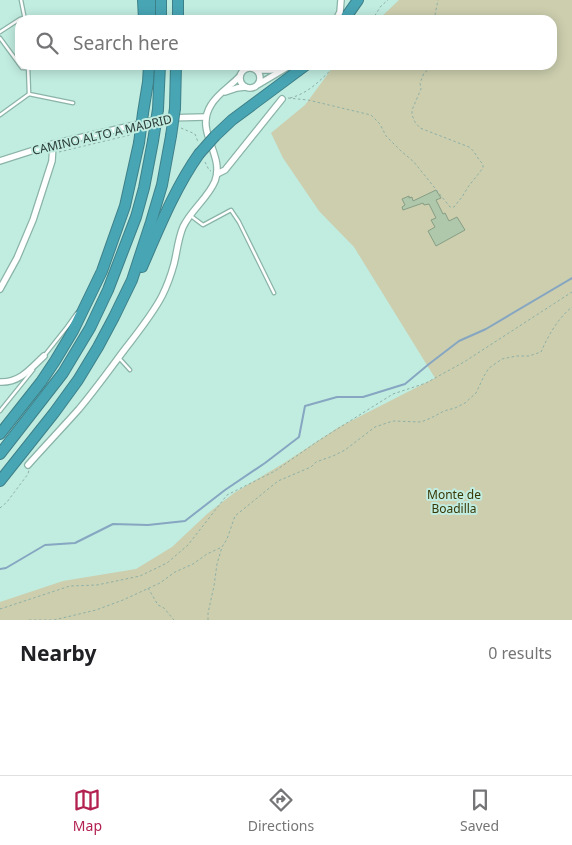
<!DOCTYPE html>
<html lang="en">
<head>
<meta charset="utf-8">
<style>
  body { margin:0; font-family:"Noto Sans",sans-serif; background:#f6f6f6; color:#202124 }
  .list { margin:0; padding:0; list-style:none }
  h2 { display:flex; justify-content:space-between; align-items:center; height:65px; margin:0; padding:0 20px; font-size:21px }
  h2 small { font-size:16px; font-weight:400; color:#757577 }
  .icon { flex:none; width:28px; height:28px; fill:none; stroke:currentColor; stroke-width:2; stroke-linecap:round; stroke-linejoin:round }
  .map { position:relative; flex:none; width:572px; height:620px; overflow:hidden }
  .search { position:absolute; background:#fff; box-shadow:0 2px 12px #0003; left:15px; right:15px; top:15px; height:55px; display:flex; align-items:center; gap:12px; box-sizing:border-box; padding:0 18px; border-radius:15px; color:#757577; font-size:19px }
  .sheet { height:155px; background:#fff }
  nav { display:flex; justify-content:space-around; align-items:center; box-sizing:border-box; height:70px; border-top:1px solid #e0e0e0; background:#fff; font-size:14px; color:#757577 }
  nav a { display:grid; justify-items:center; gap:2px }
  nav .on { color:#b2214f }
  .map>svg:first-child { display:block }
  .green { fill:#ccceae }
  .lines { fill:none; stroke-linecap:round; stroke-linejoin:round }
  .stream { stroke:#86a6c1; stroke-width:2 }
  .building { fill:#afc8ac; stroke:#869e84 }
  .service-casing { stroke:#8bb4a8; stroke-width:5 }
  .minor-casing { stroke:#8bb4a8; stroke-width:8 }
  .motorway-casing { stroke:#3e8089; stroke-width:12 }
  .path { stroke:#8eb0a6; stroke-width:1; stroke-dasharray:2.5 2.5; stroke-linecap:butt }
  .service { stroke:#fff; stroke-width:2.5 }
  .minor { stroke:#fff; stroke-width:5.5 }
  .motorway { stroke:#48a5b4; stroke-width:10 }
  .motorway-bridge-casing { stroke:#3e8089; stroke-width:12; stroke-linecap:butt }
  .motorway-bridge { stroke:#48a5b4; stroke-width:10 }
  .labels { text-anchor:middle; stroke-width:4; stroke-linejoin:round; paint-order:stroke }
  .street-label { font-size:12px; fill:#2b3c38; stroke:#c1ece0 }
  .park-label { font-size:12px; fill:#383806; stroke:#c1ece0 }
</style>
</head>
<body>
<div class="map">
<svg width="572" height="620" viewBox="0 0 572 620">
  <rect width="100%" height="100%" fill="#c1ece0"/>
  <polygon class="green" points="399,0 572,0 572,620 0,620 0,602 63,581 136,569 172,547 207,514 234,493 284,463 339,427 435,378 354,247 319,211 283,158 271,133 305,105 330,71 337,65 552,65 552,20 378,20"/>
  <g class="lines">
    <polyline class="stream" points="0,569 6,568 45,545 75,543 113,524 148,525 185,521 225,490 265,463 299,437 305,406 337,397 363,397 405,384 429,364 459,341 486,329 572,278"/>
  </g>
  <polygon class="building" points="436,190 441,198 436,200 443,214 445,213 449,221 457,217 465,230 436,246 428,231 435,227 431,220 436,218 429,204 424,205 423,203 403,210 402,207 405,205 402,199 409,196 409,198 412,197 413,201"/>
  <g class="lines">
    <g class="service-casing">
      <g id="service">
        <polyline points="21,0 25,20"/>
        <polyline points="0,32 20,19 25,18"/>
        <polyline points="0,38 22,68 28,68"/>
        <polyline points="28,65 29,94 73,103"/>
        <polyline points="0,115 29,94"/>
        <polyline points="191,216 203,225 231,210 239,222 274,293"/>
        <polyline points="44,356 67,327 77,313"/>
        <polyline points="120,359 130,370"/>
        <polyline points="0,411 33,370"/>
      </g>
    </g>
    <g class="minor-casing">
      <g id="minor">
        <polyline points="336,20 340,12 341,0"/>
        <circle cx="250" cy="78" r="10"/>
        <polyline points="257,70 270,70 281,69"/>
        <polyline points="259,84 291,65"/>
        <polyline points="225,92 237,88 245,87"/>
        <polyline points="0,161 53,144 165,118 205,117"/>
        <polyline points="217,174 225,170 282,99"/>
        <polyline points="0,289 17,258 33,220 52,161 53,144"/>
        <path d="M 0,382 C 20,383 31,368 44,356"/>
        <path d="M 28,465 C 45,446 62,428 79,409 C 95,390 110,369 125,349 C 138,332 152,315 162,296 C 167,286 171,275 174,264 C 177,252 178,239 183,227 C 191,210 208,198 215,181 C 225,154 194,132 211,105 C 218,93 231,86 240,76"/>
      </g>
    </g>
    <g class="motorway-casing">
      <g id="motorway">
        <polyline points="143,0 144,20"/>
        <polyline points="161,0 161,20"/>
        <polyline points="178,0 178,20"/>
        <polyline points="150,19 150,0"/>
        <polyline points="344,20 358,0"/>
        <polyline points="175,108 176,65"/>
        <polyline points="158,109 160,65"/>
        <polyline points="143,113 148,82 149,65"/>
        <polyline points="215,136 232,120 306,65"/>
        <path d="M 142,267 C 159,228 175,188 199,154"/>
        <polyline points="0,434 41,382 55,361 73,331 102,271 125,206 139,143"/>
        <polyline points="0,454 63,373 90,328 108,290 136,217 144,188 153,141"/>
        <polyline points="0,481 54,413 78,380 98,347 114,317 132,280 151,222 162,185 171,136"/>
      </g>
    </g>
    <g class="path">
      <polyline points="372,20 381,6 388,0"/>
      <polyline points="434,20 438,0"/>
      <path d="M 288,98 L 308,100 L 371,115 L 380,124 L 386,136 L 401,151 L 414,162 L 450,207 L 454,207 L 462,197 L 468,187 L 483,168 L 483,164 C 477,159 476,152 469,147 L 420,128 L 415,122 L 412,115 L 412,110 L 421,89 L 420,83 L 424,73 L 434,65"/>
      <path d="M 290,98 C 310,93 322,78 336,65"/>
      <polyline points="181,128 195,134 198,142"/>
      <polyline points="59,152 130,135"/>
      <polyline points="205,162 209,170 211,171"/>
      <polyline points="0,508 7,502 28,474 29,470"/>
      <polyline points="148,588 158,605 164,608 174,620"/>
      <polyline points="0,609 70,586 97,585 140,576 167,563 188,545 227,495 275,471 318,441 393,394 426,383 464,362 572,292"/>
      <path d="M 29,620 L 54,620 L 96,610 L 123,600 L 160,583 L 175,572 L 193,564 L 207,554 L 222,547 L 227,539 L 235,516 L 278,481 L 311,467 L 316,462 L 333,456 L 345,450 L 375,427 L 393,421 L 421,422 L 431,418 L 444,411 L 455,408 L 465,403 L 476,393 L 484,376 L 489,368 L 502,359 L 516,356 L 529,356 L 541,352 C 548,336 558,318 572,307"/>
      <polyline points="208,620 208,613 214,586 217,564 222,547"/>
    </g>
    <use href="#service" class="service"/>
    <use href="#minor" class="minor"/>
    <use href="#motorway" class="motorway"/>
    <g class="motorway-bridge-casing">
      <g id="motorway-bridge">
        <polyline points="171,136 175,108"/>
        <polyline points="153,141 158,109"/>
        <polyline points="139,143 143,113"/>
        <polyline points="199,154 215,136"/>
      </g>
    </g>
    <use href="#motorway-bridge" class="motorway-bridge"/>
  </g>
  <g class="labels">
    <g class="street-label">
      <text transform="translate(102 135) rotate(-13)" y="4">CAMINO ALTO A MADRID</text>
    </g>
    <g class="park-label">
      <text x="454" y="499">Monte de<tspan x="454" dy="14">Boadilla</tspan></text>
    </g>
  </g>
</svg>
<div class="search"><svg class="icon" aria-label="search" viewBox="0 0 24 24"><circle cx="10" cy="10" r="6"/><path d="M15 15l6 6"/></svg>Search here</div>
</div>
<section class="sheet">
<h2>Nearby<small>0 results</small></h2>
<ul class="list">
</ul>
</section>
<nav>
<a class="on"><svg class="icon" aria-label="map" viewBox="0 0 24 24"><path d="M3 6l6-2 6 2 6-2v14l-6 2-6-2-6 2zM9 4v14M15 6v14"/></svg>Map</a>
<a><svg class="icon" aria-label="directions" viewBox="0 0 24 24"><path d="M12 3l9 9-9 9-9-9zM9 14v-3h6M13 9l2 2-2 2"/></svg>Directions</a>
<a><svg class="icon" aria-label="saved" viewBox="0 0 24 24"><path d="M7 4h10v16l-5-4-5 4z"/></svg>Saved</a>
</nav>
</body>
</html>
